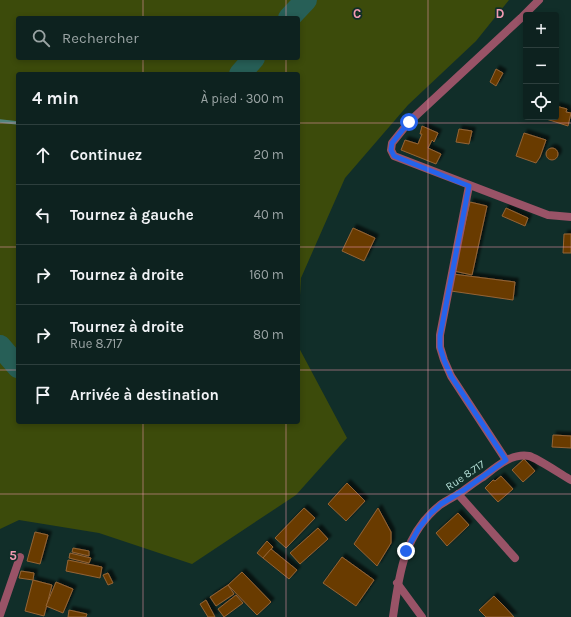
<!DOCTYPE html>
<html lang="fr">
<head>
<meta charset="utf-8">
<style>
  body { margin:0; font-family:Karla,sans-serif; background:#1b2f2c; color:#f1f3f6 }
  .controls { position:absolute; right:12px; top:12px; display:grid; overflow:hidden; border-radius:4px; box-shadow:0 2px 6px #0003 }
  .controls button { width:36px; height:36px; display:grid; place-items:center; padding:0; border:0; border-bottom:1px solid #2d3f3d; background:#0d221f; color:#f1f3f6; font:20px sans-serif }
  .stop { position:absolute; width:12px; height:12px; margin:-9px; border:3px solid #2563eb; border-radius:50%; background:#fff }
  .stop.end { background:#2563eb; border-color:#fff; box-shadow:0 1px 4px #0008 }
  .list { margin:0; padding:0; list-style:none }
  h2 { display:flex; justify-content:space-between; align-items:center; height:52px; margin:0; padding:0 16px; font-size:17px }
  h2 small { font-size:13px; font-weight:400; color:#9aa4a4 }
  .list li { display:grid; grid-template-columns:26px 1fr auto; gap:12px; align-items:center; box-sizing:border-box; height:60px; padding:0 16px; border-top:1px solid #2d3f3d }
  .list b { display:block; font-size:15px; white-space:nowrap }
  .list p { margin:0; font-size:13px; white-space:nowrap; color:#9aa4a4 }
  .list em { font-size:13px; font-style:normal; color:#9aa4a4 }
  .icon { flex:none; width:22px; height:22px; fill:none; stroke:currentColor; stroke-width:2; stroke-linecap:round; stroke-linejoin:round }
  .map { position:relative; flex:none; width:571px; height:617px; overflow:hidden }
  .search { position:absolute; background:#0d221f; box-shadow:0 2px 6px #0003; left:16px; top:16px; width:284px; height:44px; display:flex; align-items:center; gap:10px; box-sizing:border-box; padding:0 14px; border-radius:4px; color:#9aa4a4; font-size:15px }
  .panel { position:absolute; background:#0d221f; box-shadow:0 2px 6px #0003; left:16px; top:72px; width:284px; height:352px; border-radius:4px }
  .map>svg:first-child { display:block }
  .green { fill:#3c4b0b; fill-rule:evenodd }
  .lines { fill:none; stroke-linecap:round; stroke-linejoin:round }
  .stream { stroke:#51847c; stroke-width:3.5 }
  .river { stroke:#275f57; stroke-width:22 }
  .building { fill:#693b03; stroke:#956435; filter:url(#shadow) }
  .street { stroke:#995367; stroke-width:8 }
  .route { stroke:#2563eb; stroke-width:5 }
  .grid { fill:none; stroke:#f19ab1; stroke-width:1; stroke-opacity:0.55 }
  .labels { text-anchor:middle; stroke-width:3.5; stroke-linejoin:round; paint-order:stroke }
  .street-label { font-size:11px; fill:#b2dcd4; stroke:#112e29 }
  .grid-label { font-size:13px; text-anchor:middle; font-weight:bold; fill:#f19ab1; stroke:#112e29; stroke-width:3.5; stroke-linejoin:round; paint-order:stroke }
</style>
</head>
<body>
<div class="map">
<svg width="571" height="617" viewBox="0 0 571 617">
  <defs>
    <filter id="shadow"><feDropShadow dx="3.5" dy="-3.5" stdDeviation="1" flood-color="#0009"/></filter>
  </defs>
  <rect width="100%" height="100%" fill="#112e29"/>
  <path class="green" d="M 0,0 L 509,0 L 476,41 L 408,105 L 345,178 L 301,278 L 298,331 L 298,74 L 18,74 L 18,422 L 298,422 L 298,346 L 347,438 L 296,495 L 192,564 L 99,533 L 19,520 L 0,529 ZM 18,18 L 298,18 L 298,58 L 18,58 Z"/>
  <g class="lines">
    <polyline class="stream" points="0,121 18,123"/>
    <g class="river">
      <polyline points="289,18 306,0"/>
      <polyline points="240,74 254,58"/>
      <polyline points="0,346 18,367"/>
    </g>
  </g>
  <g class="building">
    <polygon points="496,69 503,73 496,86 490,82"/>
    <polygon points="556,106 567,109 566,112 571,113 568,126 540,117 556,117"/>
    <polygon points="422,126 438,133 434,142 432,140 428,148 441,154 436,164 401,150 405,140 418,144 422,134 420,134"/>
    <polygon points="459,129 472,131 469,144 456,142"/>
    <polygon points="524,133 546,140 540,157 536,163 516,156"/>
    <circle cx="552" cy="154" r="6"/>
    <polygon points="470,202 487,206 472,275 454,271"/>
    <polygon points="506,208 528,218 525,226 502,216"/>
    <polygon points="353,228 375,238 364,261 342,251"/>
    <polygon points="564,234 571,234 571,253 563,253"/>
    <polygon points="453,274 515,282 513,300 451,291"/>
    <polygon points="553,435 571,436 571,448 552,447"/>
    <polygon points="524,459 535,471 523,482 512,470"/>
    <polygon points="501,476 513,489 498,502 485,488 493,480 495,481"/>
    <polygon points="347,483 365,501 346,521 328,504"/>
    <polygon points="304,508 315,518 286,548 275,538"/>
    <polygon points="378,508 391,532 391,543 377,566 354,544"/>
    <polygon points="458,513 469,525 447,546 436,533"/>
    <polygon points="318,528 328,539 300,564 290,553"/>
    <polygon points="35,532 48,535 40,564 27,561"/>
    <polygon points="267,541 273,547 263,558 257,553"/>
    <polygon points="73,548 89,551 89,556 72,552"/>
    <polygon points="271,549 297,570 289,579 263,558"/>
    <polygon points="70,553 91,558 89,563 69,558"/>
    <polygon points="342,557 374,580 356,606 323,583"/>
    <polygon points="68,560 102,567 100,578 66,571"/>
    <polygon points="21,571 34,573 33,580 19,578"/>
    <polygon points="242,572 271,602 257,615 228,585"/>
    <polygon points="108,573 113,583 108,585 103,575"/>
    <polygon points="33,580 52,585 44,616 25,611"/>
    <polygon points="56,582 73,589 63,613 46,606"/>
    <polygon points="228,585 234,594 216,606 210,597"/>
    <polygon points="236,595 243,603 224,617 218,609"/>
    <polygon points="494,596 504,606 514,617 486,617 479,610"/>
    <polygon points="206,600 215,617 208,617 200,604"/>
    <polygon points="69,610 87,614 86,617 68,617"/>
  </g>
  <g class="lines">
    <g class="street">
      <polyline points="539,0 521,18 409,122 392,143 391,150 394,156 548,215 571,217"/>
      <polyline points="469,186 440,335 440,347 444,360 451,376 506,460"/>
      <polyline points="458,494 515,558"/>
      <polyline points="397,583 422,617"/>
      <polyline points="0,615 20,557"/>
      <path d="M 393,617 C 399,574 404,534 440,505 C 447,500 456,496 463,491 C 470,486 476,481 483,477 C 496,467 511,453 529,456 C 537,458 562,475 571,480"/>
    </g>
  </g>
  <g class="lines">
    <polyline class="route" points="406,551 419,528 430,514 441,504 464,490 506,460 451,376 444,360 440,347 440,336 469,186 394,156 391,150 392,143 409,122"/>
  </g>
  <path class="grid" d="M 143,0 L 143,18M 286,0 L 286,18M 428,0 L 428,617M 143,58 L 143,74M 286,58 L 286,74M 0,123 L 18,123M 298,123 L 571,123M 0,247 L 18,247M 298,247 L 571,247M 0,370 L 18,370M 298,370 L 571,370M 143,422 L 143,617M 286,422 L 286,617M 0,494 L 571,494"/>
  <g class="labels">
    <g class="street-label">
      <text transform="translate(465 475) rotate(-34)" y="4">Rue 8.717</text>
    </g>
  </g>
  <g class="grid-label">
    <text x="357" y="18">C</text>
    <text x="500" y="18">D</text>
    <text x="13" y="560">5</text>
  </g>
</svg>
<div class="controls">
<button>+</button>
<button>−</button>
<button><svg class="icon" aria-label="locate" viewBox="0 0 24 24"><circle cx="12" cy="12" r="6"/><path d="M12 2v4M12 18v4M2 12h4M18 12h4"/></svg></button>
</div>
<div class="stop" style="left:409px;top:122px"></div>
<div class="stop end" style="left:406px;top:551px"></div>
<div class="search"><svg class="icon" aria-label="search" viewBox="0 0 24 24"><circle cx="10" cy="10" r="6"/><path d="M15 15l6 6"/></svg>Rechercher</div>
<section class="panel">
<h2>4 min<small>À pied · 300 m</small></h2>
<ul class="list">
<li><svg class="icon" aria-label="ahead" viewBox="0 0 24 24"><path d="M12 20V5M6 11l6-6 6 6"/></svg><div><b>Continuez</b></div><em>20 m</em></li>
<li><svg class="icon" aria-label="left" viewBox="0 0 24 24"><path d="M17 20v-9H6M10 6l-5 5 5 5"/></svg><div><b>Tournez à gauche</b></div><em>40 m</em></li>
<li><svg class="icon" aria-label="right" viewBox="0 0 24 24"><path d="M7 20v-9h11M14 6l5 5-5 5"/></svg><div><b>Tournez à droite</b></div><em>160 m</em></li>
<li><svg class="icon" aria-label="right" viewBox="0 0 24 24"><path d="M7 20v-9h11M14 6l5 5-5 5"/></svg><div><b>Tournez à droite</b><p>Rue 8.717</p></div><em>80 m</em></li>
<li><svg class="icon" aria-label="arrive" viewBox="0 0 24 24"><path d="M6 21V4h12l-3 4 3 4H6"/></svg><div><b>Arrivée à destination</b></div></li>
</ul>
</section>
</div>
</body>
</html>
